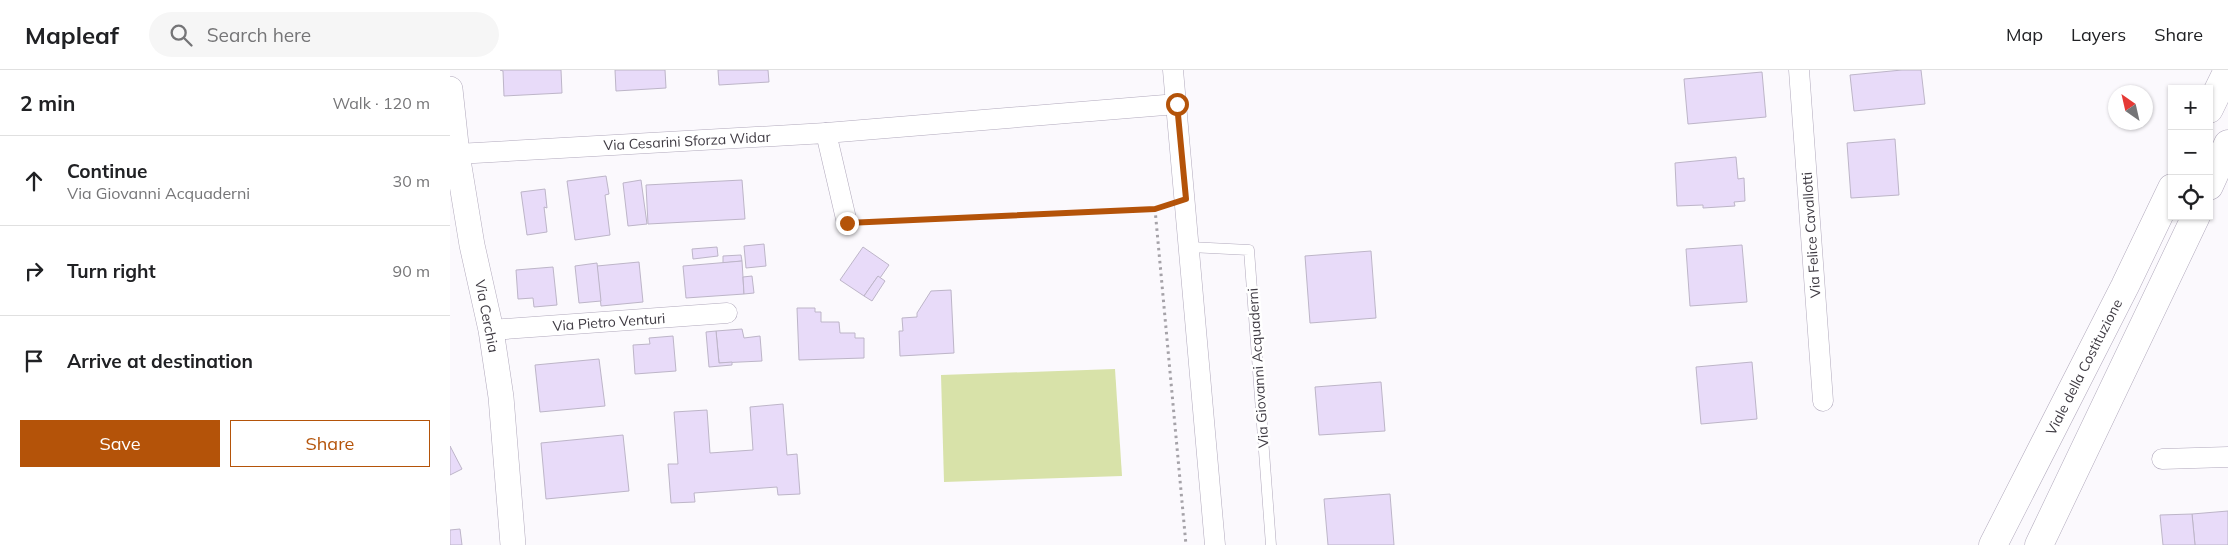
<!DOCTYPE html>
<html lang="en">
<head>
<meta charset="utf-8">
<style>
  body { margin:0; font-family:Mulish,sans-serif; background:#f6f6f6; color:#202124 }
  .controls { position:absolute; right:15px; top:15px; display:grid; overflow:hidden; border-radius:0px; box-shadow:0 1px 4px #0004 }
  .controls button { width:45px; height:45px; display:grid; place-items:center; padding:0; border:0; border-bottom:1px solid #e0e0e0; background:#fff; color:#202124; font:25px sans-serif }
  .compass { position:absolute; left:1658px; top:15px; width:45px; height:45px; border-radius:50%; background:#fff; box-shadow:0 1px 4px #0004; rotate:326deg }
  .stop { position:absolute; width:15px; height:15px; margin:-11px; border:4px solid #b45309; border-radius:50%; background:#fff }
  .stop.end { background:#b45309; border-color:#fff; box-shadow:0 1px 5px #0008 }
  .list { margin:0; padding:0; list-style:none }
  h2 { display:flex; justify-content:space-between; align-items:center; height:65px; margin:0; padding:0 20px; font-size:21px }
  h2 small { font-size:16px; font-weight:400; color:#757577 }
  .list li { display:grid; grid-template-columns:32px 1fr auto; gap:15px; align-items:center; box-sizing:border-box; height:90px; padding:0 20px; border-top:1px solid #e0e0e0 }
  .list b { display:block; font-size:19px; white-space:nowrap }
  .list p { margin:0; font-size:16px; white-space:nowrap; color:#757577 }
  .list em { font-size:16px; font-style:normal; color:#757577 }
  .actions { display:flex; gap:10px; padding:15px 20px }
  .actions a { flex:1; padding:11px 0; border:1px solid #b45309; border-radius:0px; text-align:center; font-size:18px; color:#b45309 }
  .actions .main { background:#b45309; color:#fff }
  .icon { flex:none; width:28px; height:28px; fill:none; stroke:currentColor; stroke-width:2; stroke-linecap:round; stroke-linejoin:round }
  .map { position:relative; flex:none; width:1778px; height:475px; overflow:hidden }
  header { display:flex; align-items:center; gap:30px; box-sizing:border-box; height:70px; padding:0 25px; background:#fff; border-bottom:1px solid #e0e0e0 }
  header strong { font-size:24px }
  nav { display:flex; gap:28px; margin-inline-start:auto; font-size:18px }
  .search { width:350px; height:45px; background:#f6f6f6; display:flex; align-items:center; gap:12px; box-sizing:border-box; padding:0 18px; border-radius:28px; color:#757577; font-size:19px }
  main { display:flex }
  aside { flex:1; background:#fff }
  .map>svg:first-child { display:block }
  .garden { fill:#d8e2a9 }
  .building { fill:#e8dbf9; stroke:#bdb5c8 }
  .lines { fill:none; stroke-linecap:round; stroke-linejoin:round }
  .service-casing { stroke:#b1a9bc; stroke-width:11 }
  .minor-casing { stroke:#b1a9bc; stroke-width:21 }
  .tertiary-casing { stroke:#b1a9bc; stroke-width:26 }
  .trunk-casing { stroke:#b1a9bc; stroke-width:29 }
  .path { stroke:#a5a2a8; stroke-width:3; stroke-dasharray:2.5 4; stroke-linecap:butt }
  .service { stroke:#fff; stroke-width:10 }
  .minor { stroke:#fff; stroke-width:20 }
  .tertiary { stroke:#fff; stroke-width:25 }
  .trunk { stroke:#fff; stroke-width:28 }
  .route { stroke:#b45309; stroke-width:6 }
  .labels { text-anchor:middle; stroke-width:5; stroke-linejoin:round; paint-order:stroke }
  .street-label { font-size:14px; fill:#3f3b43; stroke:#fff }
</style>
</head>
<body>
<header>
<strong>Mapleaf</strong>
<div class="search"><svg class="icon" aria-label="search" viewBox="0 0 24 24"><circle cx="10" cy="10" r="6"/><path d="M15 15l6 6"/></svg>Search here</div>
<nav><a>Map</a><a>Layers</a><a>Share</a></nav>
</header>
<main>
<aside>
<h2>2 min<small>Walk · 120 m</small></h2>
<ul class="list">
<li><svg class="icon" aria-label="ahead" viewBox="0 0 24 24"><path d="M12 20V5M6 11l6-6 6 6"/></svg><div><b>Continue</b><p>Via Giovanni Acquaderni</p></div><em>30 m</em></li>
<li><svg class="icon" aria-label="right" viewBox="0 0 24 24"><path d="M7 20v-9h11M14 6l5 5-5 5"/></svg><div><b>Turn right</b></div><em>90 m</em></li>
<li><svg class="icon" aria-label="arrive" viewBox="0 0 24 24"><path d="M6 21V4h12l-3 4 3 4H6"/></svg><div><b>Arrive at destination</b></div></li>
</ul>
<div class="actions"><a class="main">Save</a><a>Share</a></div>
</aside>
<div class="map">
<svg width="1778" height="475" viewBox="0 0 1778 475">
  <rect width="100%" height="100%" fill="#fbf9fd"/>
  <polygon class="garden" points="665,299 672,406 494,412 491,305"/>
  <g class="building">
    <polygon points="50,0 111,0 112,23 54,26 53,1"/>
    <polygon points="165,0 215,0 216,18 166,21"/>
    <polygon points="268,0 318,0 319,12 269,15"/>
    <polygon points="1452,0 1471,0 1475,34 1404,41 1400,5"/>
    <polygon points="1312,2 1316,47 1238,54 1234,9"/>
    <polygon points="1445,69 1449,125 1401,128 1397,73"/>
    <polygon points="1286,87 1288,109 1294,108 1295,131 1284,132 1285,136 1253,138 1253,135 1227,136 1225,93"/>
    <polygon points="156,106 159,124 155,125 160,165 125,170 117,111"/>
    <polygon points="191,110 197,154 178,156 173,113"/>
    <polygon points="292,110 295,149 198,154 196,115"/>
    <polygon points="95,119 97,138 94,137 97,162 77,165 71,122"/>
    <polygon points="314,174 316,196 296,198 294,176"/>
    <polygon points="1292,175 1297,232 1240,236 1236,179"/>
    <polygon points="267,177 268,186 243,189 242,179"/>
    <polygon points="413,177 439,195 430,208 428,206 414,226 390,210"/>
    <polygon points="921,181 926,248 860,253 855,186"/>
    <polygon points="291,185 292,191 273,193 273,186"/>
    <polygon points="292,191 294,224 236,228 233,196"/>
    <polygon points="189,192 193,232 151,236 147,196"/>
    <polygon points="147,193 151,231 129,233 125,196"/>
    <polygon points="103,197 107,235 84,237 83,228 68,229 66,200"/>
    <polygon points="302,206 304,223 294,224 293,207"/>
    <polygon points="428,206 435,211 422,231 414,226"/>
    <polygon points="501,220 504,283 450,286 449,261 453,261 452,248 467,247 467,243 481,221"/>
    <polygon points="347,238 365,238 365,242 371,242 371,252 389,252 390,263 405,263 405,268 414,268 414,288 349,290"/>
    <polygon points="292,259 294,268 310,266 312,291 269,293 266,261"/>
    <polygon points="266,261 269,293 282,292 282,295 259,297 256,262"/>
    <polygon points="223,266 226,301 185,304 183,275 200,274 199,268"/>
    <polygon points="149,289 155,336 90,342 85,295"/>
    <polygon points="1302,292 1307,349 1251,354 1246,297"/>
    <polygon points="931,312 935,361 869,365 865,317"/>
    <polygon points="333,334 337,385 347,384 350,424 328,425 327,417 244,423 245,432 221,433 218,394 228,394 224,342 257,340 260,383 303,380 300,337"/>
    <polygon points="173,365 179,421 96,429 91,373"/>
    <polygon points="0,376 12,399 0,405"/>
    <polygon points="940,424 944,475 878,475 874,429"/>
    <polygon points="1778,441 1778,475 1745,475 1742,444"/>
    <polygon points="1742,444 1745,475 1713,475 1710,445"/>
    <polygon points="10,459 12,475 0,475 0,460"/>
  </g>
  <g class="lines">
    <g class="service-casing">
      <polyline id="service" points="740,177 799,180 821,475"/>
    </g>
    <g class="minor-casing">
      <g id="minor">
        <polyline points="723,0 765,475"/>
        <polyline points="1349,0 1373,331"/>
        <polyline points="376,63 727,34"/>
        <polyline points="7,84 376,63 397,153"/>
        <polyline points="41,260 277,243"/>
        <polyline points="1712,389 1778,387"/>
      </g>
    </g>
    <g class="tertiary-casing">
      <polyline id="tertiary" points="0,19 7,84 22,175 41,260 51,327 63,475"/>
    </g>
    <g class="trunk-casing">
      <g id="trunk">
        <polyline points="1759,39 1778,0"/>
        <polyline points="1759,116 1778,74"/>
        <polyline points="1543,475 1675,216 1722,118"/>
        <polyline points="1589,475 1746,146"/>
      </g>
    </g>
    <g class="path">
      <polyline points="705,139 736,475"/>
      <polyline points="418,152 705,139 714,136"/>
    </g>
    <use href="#service" class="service"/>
    <use href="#minor" class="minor"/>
    <use href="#tertiary" class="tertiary"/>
    <use href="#trunk" class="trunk"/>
  </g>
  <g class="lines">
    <polyline class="route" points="397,153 705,139 736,129 727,34"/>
  </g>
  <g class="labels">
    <g class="street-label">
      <text transform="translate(237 71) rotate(-3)" y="5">Via Cesarini Sforza Widar</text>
      <text transform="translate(1361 165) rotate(-94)" y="5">Via Felice Cavallotti</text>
      <text transform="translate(37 246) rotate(79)" y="5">Via Cerchia</text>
      <text transform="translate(159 252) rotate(-4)" y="5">Via Pietro Venturi</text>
      <text transform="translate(1634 297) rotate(-63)" y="5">Viale della Costituzione</text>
      <text transform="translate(808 298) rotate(-94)" y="5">Via Giovanni Acquaderni</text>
    </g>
  </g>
</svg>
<div class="controls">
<button>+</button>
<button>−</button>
<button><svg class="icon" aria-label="locate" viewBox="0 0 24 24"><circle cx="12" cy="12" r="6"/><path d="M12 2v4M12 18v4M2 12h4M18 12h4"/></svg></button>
</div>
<svg class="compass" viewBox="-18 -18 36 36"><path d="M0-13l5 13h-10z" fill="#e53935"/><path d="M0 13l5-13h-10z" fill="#757577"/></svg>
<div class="stop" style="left:727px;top:34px"></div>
<div class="stop end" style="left:397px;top:153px"></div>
</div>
</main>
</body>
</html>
